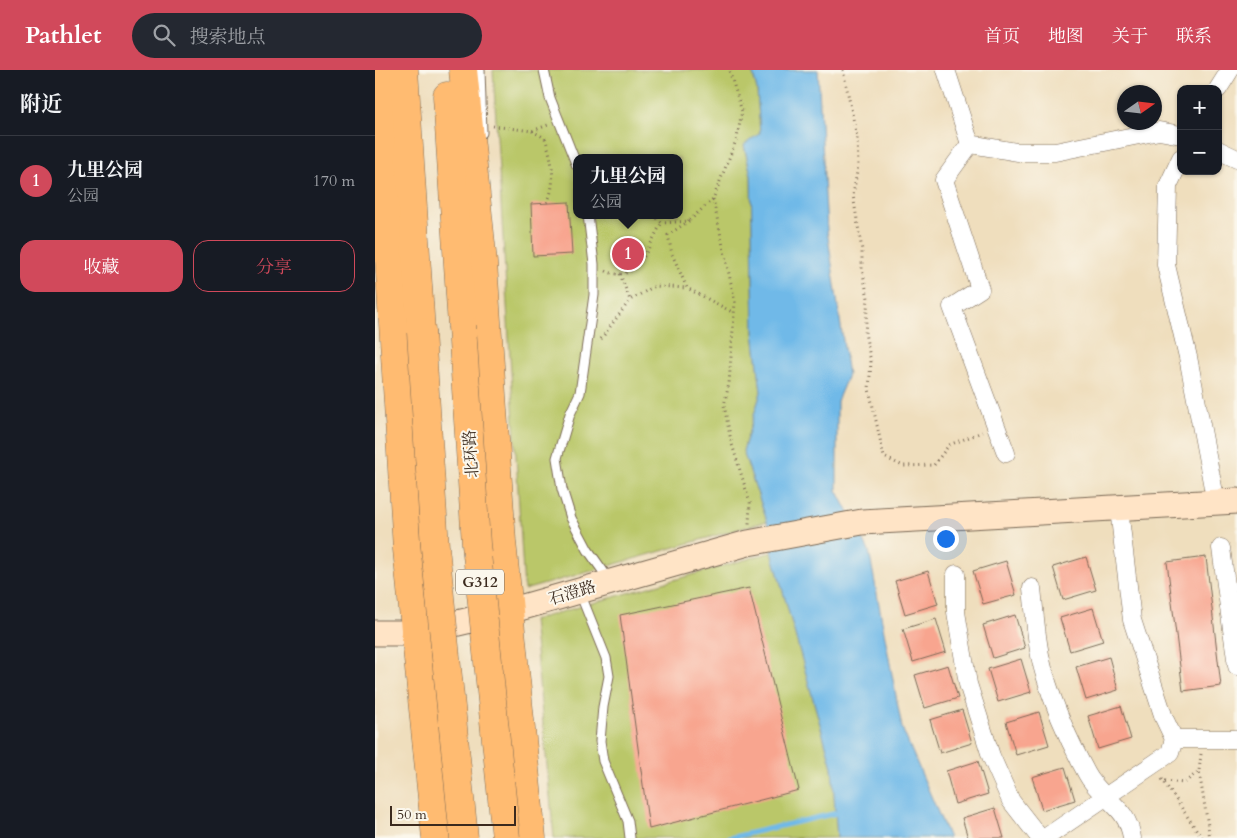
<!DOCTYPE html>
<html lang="zh">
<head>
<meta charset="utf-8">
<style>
  body { margin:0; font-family:Cardo,"Noto Serif SC",serif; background:#242831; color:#f1f3f6 }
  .controls { position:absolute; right:15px; top:15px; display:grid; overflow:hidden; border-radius:10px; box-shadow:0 1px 4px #0004 }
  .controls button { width:45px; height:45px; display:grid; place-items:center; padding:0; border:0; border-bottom:1px solid #363941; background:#171b24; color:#f1f3f6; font:25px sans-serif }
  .compass { position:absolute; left:742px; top:15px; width:45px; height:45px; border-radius:50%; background:#171b24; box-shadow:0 1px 4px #0004; rotate:76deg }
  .scale { position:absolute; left:15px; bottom:12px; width:126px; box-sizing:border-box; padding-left:5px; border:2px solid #3b2a1e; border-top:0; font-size:14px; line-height:18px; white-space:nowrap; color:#3b2a1e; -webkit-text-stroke:4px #fbf7ec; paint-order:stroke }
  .you { position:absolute; left:570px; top:468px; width:18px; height:18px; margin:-12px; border:4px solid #fff; border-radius:50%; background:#1a73e8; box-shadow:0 0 0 8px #1a73e833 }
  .badge { display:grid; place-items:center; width:32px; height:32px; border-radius:50%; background:#d1495b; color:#fff; font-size:16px; font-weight:700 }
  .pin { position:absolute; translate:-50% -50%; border:2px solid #fff; box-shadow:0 1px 5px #0006 }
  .popup { position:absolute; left:198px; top:84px; width:110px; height:65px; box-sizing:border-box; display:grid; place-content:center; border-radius:10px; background:#171b24; filter:drop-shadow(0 1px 4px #0005); font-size:16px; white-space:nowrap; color:#9ea1a6 }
  .popup b { font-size:19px; color:#f1f3f6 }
  .popup::after { content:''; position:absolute; left:50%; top:100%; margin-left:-10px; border:10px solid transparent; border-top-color:#171b24 }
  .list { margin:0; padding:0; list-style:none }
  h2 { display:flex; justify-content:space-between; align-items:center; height:65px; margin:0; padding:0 20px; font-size:21px }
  h2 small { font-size:16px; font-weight:400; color:#9ea1a6 }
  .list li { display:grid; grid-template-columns:32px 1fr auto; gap:15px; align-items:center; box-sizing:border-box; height:90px; padding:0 20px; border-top:1px solid #363941 }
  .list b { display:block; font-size:19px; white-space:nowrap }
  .list p { margin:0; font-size:16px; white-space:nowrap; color:#9ea1a6 }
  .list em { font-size:16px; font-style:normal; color:#9ea1a6 }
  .actions { display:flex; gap:10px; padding:15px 20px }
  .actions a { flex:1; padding:11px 0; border:1px solid #d1495b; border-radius:15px; text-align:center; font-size:18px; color:#d1495b }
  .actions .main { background:#d1495b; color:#fff }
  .icon { flex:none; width:28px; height:28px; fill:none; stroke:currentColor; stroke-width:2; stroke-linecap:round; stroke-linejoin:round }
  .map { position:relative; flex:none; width:862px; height:768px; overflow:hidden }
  header { display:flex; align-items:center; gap:30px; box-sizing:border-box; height:70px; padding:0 25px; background:#d1495b; color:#fff }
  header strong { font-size:24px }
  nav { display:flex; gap:28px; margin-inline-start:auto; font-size:18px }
  .search { width:350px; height:45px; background:#242831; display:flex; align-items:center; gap:12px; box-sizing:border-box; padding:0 18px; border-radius:28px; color:#9ea1a6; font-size:19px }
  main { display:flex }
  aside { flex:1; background:#171b24 }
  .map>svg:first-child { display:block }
  .green { fill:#bac769; stroke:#7a7844; fill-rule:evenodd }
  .water { fill:#6fb9e8; stroke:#557283 }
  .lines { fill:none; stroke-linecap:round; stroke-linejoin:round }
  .stream { stroke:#6fb9e8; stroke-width:5 }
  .building { fill:#f8a58f }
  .lane-casing { stroke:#7a6956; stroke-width:11 }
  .street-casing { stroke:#7a6956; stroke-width:19 }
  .secondary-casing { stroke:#7a6956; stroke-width:27 }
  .highway-casing { stroke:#7a6956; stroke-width:29 }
  .path { stroke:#7a6956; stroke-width:3; stroke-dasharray:1 4; stroke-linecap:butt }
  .lane { stroke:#fff; stroke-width:9 }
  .street { stroke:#fff; stroke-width:18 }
  .secondary { stroke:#ffe4c6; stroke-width:25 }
  .highway { stroke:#ffbb71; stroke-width:28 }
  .highway-bridge-casing { stroke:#7a6956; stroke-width:29; stroke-linecap:butt }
  .highway-bridge { stroke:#ffbb71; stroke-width:28 }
  .labels { text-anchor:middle; stroke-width:4; stroke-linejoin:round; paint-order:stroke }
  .shield { fill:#fbf7ec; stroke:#75685c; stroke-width:1 }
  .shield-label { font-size:15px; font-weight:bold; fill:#3b2a1e }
  .street-label { font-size:16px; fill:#3b2a1e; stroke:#fbf7ec }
</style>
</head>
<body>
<header>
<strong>Pathlet</strong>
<div class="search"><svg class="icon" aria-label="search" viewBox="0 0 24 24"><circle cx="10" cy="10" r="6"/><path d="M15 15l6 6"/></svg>搜索地点</div>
<nav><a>首页</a><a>地图</a><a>关于</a><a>联系</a></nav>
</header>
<main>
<aside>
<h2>附近<small></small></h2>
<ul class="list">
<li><span class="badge">1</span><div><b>九里公园</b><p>公园</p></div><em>170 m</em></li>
</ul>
<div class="actions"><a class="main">收藏</a><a>分享</a></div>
</aside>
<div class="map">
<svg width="862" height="768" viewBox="0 0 862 768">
  <rect width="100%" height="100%" fill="#fbf7ec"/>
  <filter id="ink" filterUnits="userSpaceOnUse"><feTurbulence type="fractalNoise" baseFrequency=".02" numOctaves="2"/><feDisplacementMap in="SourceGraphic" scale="10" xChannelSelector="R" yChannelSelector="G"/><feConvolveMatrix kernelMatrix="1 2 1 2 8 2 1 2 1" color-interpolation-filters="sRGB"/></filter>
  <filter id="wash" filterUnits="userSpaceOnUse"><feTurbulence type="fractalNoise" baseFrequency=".0096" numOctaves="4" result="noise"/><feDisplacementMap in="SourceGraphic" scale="20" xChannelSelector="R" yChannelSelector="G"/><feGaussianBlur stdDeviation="1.12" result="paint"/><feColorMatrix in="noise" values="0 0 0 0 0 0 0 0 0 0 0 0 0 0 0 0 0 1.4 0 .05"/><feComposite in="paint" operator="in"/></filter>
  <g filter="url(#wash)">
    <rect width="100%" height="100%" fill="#efdebd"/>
    <g class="green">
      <path d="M 118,0 L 377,0 L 382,20 L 385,64 L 369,76 L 376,105 L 379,262 L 386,322 L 368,381 L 392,451 L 149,520 ZM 202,88 L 304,88 L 304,145 L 202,145 Z"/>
      <polygon points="397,482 457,697 462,768 179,768 158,550"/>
    </g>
    <polygon class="water" points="377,0 443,0 452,160 473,305 462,331 462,420 494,481 527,658 574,768 462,768 457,697 397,482 392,451 368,381 386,322 379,262 376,105 369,75 385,63 382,20"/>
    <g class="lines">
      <polyline class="stream" points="354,768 466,742"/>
    </g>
    <g id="blocks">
      <g class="building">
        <polygon points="194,132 197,184 158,186 156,134"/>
        <polygon points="711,487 721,520 688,530 678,497"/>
        <polygon points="831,487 846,616 808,621 792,492"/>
        <polygon points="631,491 641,525 608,534 598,501"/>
        <polygon points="553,501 563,534 530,544 520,511"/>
        <polygon points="374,518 424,720 274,759 245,545"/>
        <polygon points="718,538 728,571 695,581 685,548"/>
        <polygon points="640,545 650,578 618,588 608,555"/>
        <polygon points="561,549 571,582 538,592 528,559"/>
        <polygon points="734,587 743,620 711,630 701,597"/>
        <polygon points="646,589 656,622 623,632 613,599"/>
        <polygon points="573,595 583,628 550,638 540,605"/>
        <polygon points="746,636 756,669 723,679 713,646"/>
        <polygon points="587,640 597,673 565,683 555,650"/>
        <polygon points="664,642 674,675 641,685 631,652"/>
        <polygon points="603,691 613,724 580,734 571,701"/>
        <polygon points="690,697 700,730 667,740 657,707"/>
        <polygon points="620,738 629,768 593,768 587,748"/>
      </g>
    </g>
  </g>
  <g filter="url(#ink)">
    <use href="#blocks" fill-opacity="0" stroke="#7a6956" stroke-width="1"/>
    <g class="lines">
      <g class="lane-casing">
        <g id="lane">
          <polyline points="105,0 107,63"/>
          <polyline points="169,0 175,28 202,96"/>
          <polyline points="213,145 219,194 219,225 205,323 195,344 182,388 187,419 196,448 213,480 235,511"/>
          <polyline points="205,523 231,588 234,606 228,637 225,671 228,691 253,751 255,768"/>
        </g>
      </g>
      <g class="street-casing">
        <g id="street">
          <polyline points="571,0 595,74 642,82 680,82 784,61 806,65"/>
          <polyline points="843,19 855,0"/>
          <polyline points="595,74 569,110 605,219 577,237 631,383"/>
          <polyline points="843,80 862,89"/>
          <polyline points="806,88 793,116 791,195 813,287 841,433"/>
          <polyline points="846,478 862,596"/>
          <polyline points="581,504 581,542 593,614 616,686 636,731 665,768"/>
          <path d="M 657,518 C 660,545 661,575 669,602 C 679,637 694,671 712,704 C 725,729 753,736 757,768"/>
          <polyline points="799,669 862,669"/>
          <polyline points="670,768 795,683 799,669 789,648 757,550 744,439"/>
        </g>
      </g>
      <g class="secondary-casing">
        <polyline id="secondary" points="0,563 40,563 134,541 373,473 487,452 862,431"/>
      </g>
      <g class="highway-casing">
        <g id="highway">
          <polyline points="8,0 10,33 9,107 32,479 61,768"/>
          <polyline points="29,0 46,262"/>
          <polyline points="88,0 108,193 127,472 157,768"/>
          <polyline points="72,26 87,256"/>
        </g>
      </g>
      <g class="path">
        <polyline points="468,0 482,67 483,96 478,125 487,180 487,199 493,228 490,263 496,292 494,319 509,387 528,396 559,395 574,375 607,362"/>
        <polyline points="118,56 157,61 173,55"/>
        <path d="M 157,61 L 170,68 C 177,89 182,112 172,133"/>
        <polyline points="338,129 360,232 354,314 349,335 356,371 375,433 374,454"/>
        <polyline points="278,145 287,153 314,151 338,129 362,68 367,41 354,0"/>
        <polyline points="314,151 293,165 297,184 312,218 359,243"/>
        <path d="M 231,201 C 264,216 274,172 287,153"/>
        <polyline points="245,204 255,230"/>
        <polyline points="226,269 255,230 280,216 312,218"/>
        <polyline points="826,684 824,701 835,768"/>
        <polyline points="787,709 827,768"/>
        <polyline points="790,711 809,713 824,701"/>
      </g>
      <use href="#lane" class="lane"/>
      <use href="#street" class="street"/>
      <use href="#secondary" class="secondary"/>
      <use href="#highway" class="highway"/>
      <g class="highway-bridge-casing">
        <g id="highway-bridge">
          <polyline points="87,256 101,474 131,768"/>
          <polyline points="46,262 60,477 89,768"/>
        </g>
      </g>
      <use href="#highway-bridge" class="highway-bridge"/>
    </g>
  </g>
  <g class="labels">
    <rect class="shield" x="81" y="499.5" width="48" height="25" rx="4"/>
    <g class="shield-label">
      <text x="105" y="517">G312</text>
    </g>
    <g class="street-label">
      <text transform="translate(95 384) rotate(-94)" y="6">北环路</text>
      <text transform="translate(197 522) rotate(-17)" y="6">石澄路</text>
    </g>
  </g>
</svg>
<div class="controls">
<button>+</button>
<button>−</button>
</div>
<svg class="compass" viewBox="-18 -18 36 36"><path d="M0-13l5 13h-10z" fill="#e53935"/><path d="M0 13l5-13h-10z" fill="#9ea1a6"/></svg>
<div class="scale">50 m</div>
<div class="you"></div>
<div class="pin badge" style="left:253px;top:184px">1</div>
<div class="popup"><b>九里公园</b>公园</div>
</div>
</main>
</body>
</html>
